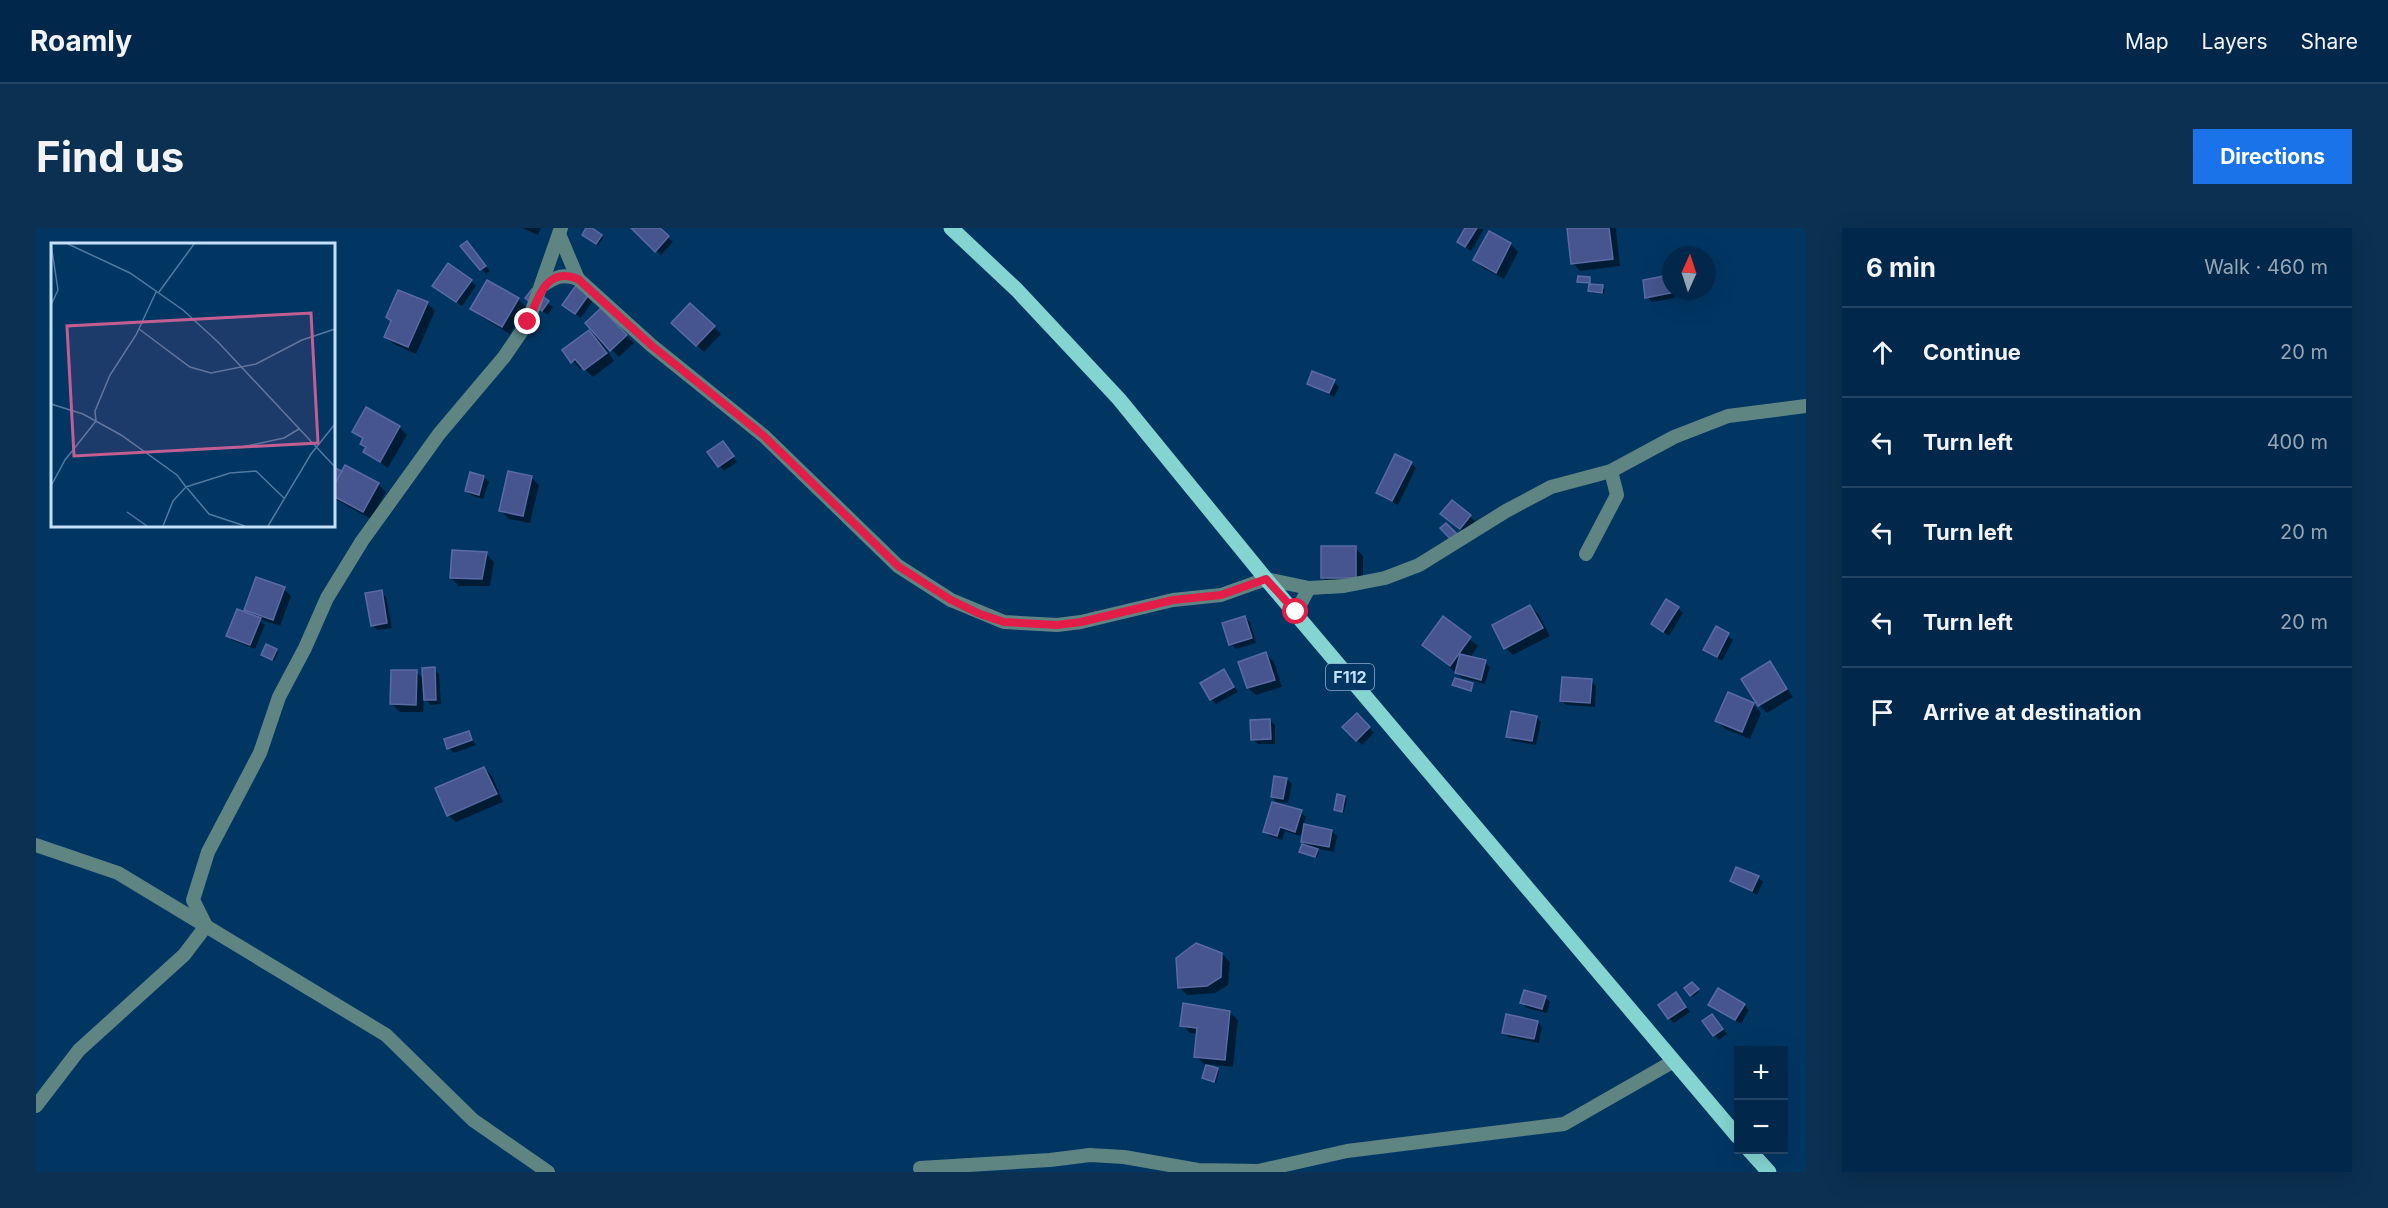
<!DOCTYPE html>
<html lang="en">
<head>
<meta charset="utf-8">
<style>
  body { margin:0; font-family:Inter,sans-serif; background:#0b3051; color:#f1f3f6 }
  .controls { position:absolute; right:18px; bottom:18px; display:grid; overflow:hidden; border-radius:0px; box-shadow:0 6px 24px #0002 }
  .controls button { width:54px; height:54px; display:grid; place-items:center; padding:0; border:0; border-bottom:2px solid #234462; background:#01284a; color:#f1f3f6; font:30px sans-serif }
  .compass { position:absolute; left:1626px; top:18px; width:54px; height:54px; border-radius:50%; background:#01284a; box-shadow:0 6px 24px #0002; rotate:3deg }
  .stop { position:absolute; width:18px; height:18px; margin:-14px; border:4px solid #e11d48; border-radius:50%; background:#fff }
  .stop.end { background:#e11d48; border-color:#fff; box-shadow:0 2px 6px #0008 }
  .list { margin:0; padding:0; list-style:none }
  h2 { display:flex; justify-content:space-between; align-items:center; height:78px; margin:0; padding:0 24px; font-size:26px }
  h2 small { font-size:20px; font-weight:400; color:#96a6b5 }
  .list li { display:grid; grid-template-columns:39px 1fr auto; gap:18px; align-items:center; box-sizing:border-box; height:90px; padding:0 24px; border-top:2px solid #234462 }
  .list b { display:block; font-size:22px; white-space:nowrap }
  .list em { font-size:20px; font-style:normal; color:#96a6b5 }
  .icon { flex:none; width:33px; height:33px; fill:none; stroke:currentColor; stroke-width:2; stroke-linecap:round; stroke-linejoin:round }
  .map { position:relative; flex:none; width:1770px; height:944px; overflow:hidden; border-radius:0px }
  header { display:flex; align-items:center; gap:36px; box-sizing:border-box; height:84px; padding:0 30px; background:#01284a; border-bottom:2px solid #234462 }
  header strong { font-size:28px }
  nav { display:flex; gap:33px; margin-inline-start:auto; font-size:21px }
  .intro { display:flex; align-items:center; justify-content:space-between; box-sizing:border-box; height:144px; padding:0 36px }
  h1 { margin:0; font-size:42px }
  .button { padding:15px 27px; border-radius:0px; background:#1a73e8; color:#fff; font-size:21px; font-weight:700 }
  main { display:flex; gap:36px; padding:0 36px }
  aside { flex:1; background:#01284a; border-radius:0px; box-shadow:0 6px 24px #0002 }
  .map>svg:first-child { display:block }
  .shadow { fill:#0007 }
  .building { fill:#46558e; stroke:#5a6aa5; stroke-width:1.5 }
  .lines { fill:none; stroke-linecap:round; stroke-linejoin:round }
  .minor { stroke:#5f8583; stroke-width:14 }
  .major { stroke:#84d5d1; stroke-width:15 }
  .route { stroke:#e11d48; stroke-width:8 }
  .labels { text-anchor:middle; stroke-width:5; stroke-linejoin:round; paint-order:stroke }
  .shield { fill:#013663; stroke:#8badce; stroke-width:1.5 }
  .shield-label { font-size:16px; font-weight:bold; fill:#c6e0fc }
  .inset-road { fill:none; stroke:#507aa0; stroke-width:1.5 }
  .view { fill:#c35e93; fill-opacity:0.15; stroke:#c35e93; stroke-width:3 }
  .inset-edge { fill:none; stroke:#c6e0fc; stroke-width:3 }
</style>
</head>
<body>
<header>
<strong>Roamly</strong>
<nav><a>Map</a><a>Layers</a><a>Share</a></nav>
</header>
<div class="intro"><h1>Find us</h1><a class="button">Directions</a></div>
<main>
<div class="map">
<svg width="1770" height="944" viewBox="0 0 1770 944">
  <rect width="100%" height="100%" fill="#013663"/>
  <g class="shadow">
    <polygon points="486,0 505,0 502,7"/>
    <polygon points="552,0 567,10 562,17 549,8"/>
    <polygon points="597,0 622,0 637,14 625,27"/>
    <polygon points="1431,0 1448,1 1435,23 1423,14"/>
    <polygon points="1533,0 1580,0 1584,38 1544,43 1537,35"/>
    <polygon points="1453,5 1475,16 1482,24 1468,51 1447,40 1439,32"/>
    <polygon points="427,18 435,20 454,43 450,46"/>
    <polygon points="1632,49 1639,70 1616,74 1611,69"/>
    <polygon points="1553,51 1555,58 1569,61 1568,66 1556,65 1554,56 1543,53"/>
    <polygon points="435,53 440,58 426,78 403,63"/>
    <polygon points="496,63 517,79 512,87 495,75"/>
    <polygon points="563,64 545,90 528,77"/>
    <polygon points="482,71 490,79 474,106 444,88 436,80"/>
    <polygon points="391,75 399,83 380,126 358,116 350,108 356,93"/>
    <polygon points="565,82 598,115 583,129 562,108 578,133 557,149 547,139 544,141 528,123 555,102"/>
    <polygon points="637,95 678,99 685,106 668,124"/>
    <polygon points="1298,154 1303,159 1298,169 1272,155"/>
    <polygon points="363,199 371,207 352,240 329,224 331,221 326,216 328,212 318,203"/>
    <polygon points="691,220 701,234 688,243 673,224"/>
    <polygon points="1375,235 1380,240 1362,277 1346,269 1341,264"/>
    <polygon points="297,240 342,256 350,264 335,291 297,270"/>
    <polygon points="448,249 453,254 447,271 435,267 430,262"/>
    <polygon points="495,249 503,257 494,295 473,291 465,283"/>
    <polygon points="1416,274 1439,293 1429,305 1411,291"/>
    <polygon points="1319,320 1327,328 1327,357 1294,357 1286,349"/>
    <polygon points="450,326 458,334 454,358 423,358 415,350"/>
    <polygon points="248,361 255,368 244,398 223,391 229,397 219,421 196,412 192,407 218,389 210,381"/>
    <polygon points="345,364 350,369 356,400 341,402 336,397"/>
    <polygon points="1494,378 1502,386 1514,408 1477,427 1470,420"/>
    <polygon points="1642,380 1647,385 1633,408 1617,396"/>
    <polygon points="1209,390 1214,394 1220,415 1200,421 1195,416"/>
    <polygon points="1407,390 1442,418 1434,430 1449,434 1454,439 1449,456 1426,450 1388,417"/>
    <polygon points="1680,400 1697,412 1686,433 1669,422"/>
    <polygon points="240,422 242,424 238,433 229,429"/>
    <polygon points="1230,426 1238,434 1246,459 1220,467 1212,460"/>
    <polygon points="1734,435 1757,469 1731,485 1723,477"/>
    <polygon points="398,441 403,446 405,476 395,477 388,470 387,484 364,484 356,476 380,444 389,452"/>
    <polygon points="1188,443 1202,464 1180,476 1175,471"/>
    <polygon points="1555,453 1560,458 1559,479 1530,477 1525,472"/>
    <polygon points="1692,466 1718,477 1725,485 1714,511 1689,501 1681,493"/>
    <polygon points="1321,487 1338,505 1326,517 1308,499"/>
    <polygon points="1500,489 1505,494 1500,517 1477,513 1472,508"/>
    <polygon points="1234,492 1239,497 1239,516 1222,516 1217,511"/>
    <polygon points="432,505 440,517 418,525 413,520"/>
    <polygon points="448,540 456,548 467,574 420,594 412,587"/>
    <polygon points="1251,551 1256,556 1252,575 1241,574 1236,569"/>
    <polygon points="1309,569 1311,571 1308,585 1301,584 1299,581"/>
    <polygon points="1265,584 1270,589 1267,598 1296,603 1301,608 1298,624 1278,620 1283,624 1281,630 1267,625 1265,623 1272,620 1266,614 1269,600 1264,608 1249,603 1246,612 1234,608 1229,603"/>
    <polygon points="1722,649 1727,654 1721,667 1696,653"/>
    <polygon points="1186,726 1194,734 1192,757 1179,765 1151,767 1144,760"/>
    <polygon points="1656,756 1663,764 1657,769 1650,761"/>
    <polygon points="1509,769 1514,774 1511,785 1491,780 1486,775"/>
    <polygon points="1645,771 1654,784 1638,795 1633,790"/>
    <polygon points="1674,776 1708,777 1713,782 1705,796"/>
    <polygon points="1194,784 1202,792 1197,839 1168,836 1160,828 1162,806 1154,805 1146,797"/>
    <polygon points="1676,788 1691,806 1683,812 1668,794"/>
    <polygon points="1501,794 1506,799 1503,815 1473,809 1468,805"/>
    <polygon points="1181,841 1183,843 1180,855 1168,850"/>
  </g>
  <g class="building">
    <polygon points="550,0 556,0 566,7 560,16 546,7"/>
    <polygon points="595,0 624,0 633,8 619,24"/>
    <polygon points="1429,0 1441,0 1429,19 1421,14"/>
    <polygon points="1531,0 1573,0 1577,31 1535,36"/>
    <polygon points="1453,3 1475,15 1460,45 1437,32"/>
    <polygon points="431,13 450,38 444,42 424,18"/>
    <polygon points="412,35 436,52 420,74 396,58"/>
    <polygon points="1633,47 1635,65 1609,70 1607,52"/>
    <polygon points="1542,48 1554,49 1554,55 1541,54"/>
    <polygon points="546,49 559,58 539,86 526,77"/>
    <polygon points="451,52 483,70 466,99 434,81"/>
    <polygon points="1553,56 1567,57 1566,65 1552,63"/>
    <polygon points="496,61 513,73 506,83 489,70"/>
    <polygon points="362,62 392,74 372,119 348,109 355,93 350,89"/>
    <polygon points="654,75 679,98 660,118 635,95"/>
    <polygon points="565,80 591,107 574,123 549,95"/>
    <polygon points="553,102 571,125 548,142 539,131 535,135 526,122"/>
    <polygon points="1276,143 1299,152 1293,165 1271,156"/>
    <polygon points="330,179 364,198 344,234 327,224 330,219 324,216 327,210 316,204"/>
    <polygon points="687,213 698,228 682,239 671,224"/>
    <polygon points="1359,226 1376,234 1356,273 1340,265"/>
    <polygon points="309,237 343,255 327,284 297,268 297,259"/>
    <polygon points="297,239 306,243 297,259"/>
    <polygon points="472,243 496,248 487,288 463,283"/>
    <polygon points="434,244 448,248 443,267 429,263"/>
    <polygon points="1416,272 1435,287 1424,301 1404,286"/>
    <polygon points="1410,295 1425,310 1419,316 1404,300"/>
    <rect x="1285" y="318" width="35" height="32"/>
    <polygon points="416,322 451,324 446,351 414,350"/>
    <polygon points="220,349 249,359 237,392 208,382"/>
    <polygon points="346,362 351,395 335,398 329,365"/>
    <polygon points="1630,371 1643,379 1627,404 1615,396"/>
    <polygon points="1494,377 1507,400 1468,421 1456,397"/>
    <polygon points="201,381 225,390 214,417 190,408"/>
    <polygon points="1209,388 1216,410 1193,417 1186,395"/>
    <polygon points="1407,388 1435,409 1414,438 1386,417"/>
    <polygon points="1680,398 1693,405 1681,429 1667,422"/>
    <polygon points="230,416 241,421 236,432 225,427"/>
    <polygon points="1230,424 1239,452 1211,460 1202,434"/>
    <polygon points="1424,426 1450,432 1445,452 1419,445"/>
    <polygon points="1734,433 1751,461 1722,478 1705,451"/>
    <polygon points="399,439 400,472 388,472 386,440"/>
    <polygon points="1188,441 1198,459 1174,472 1164,455"/>
    <polygon points="355,442 381,442 380,477 354,476"/>
    <polygon points="1526,449 1556,451 1554,475 1524,473"/>
    <polygon points="1419,450 1437,455 1435,463 1416,457"/>
    <polygon points="1692,464 1718,475 1706,504 1679,493"/>
    <polygon points="1475,483 1501,488 1496,513 1470,509"/>
    <polygon points="1321,485 1334,499 1320,513 1306,499"/>
    <polygon points="1234,491 1235,511 1215,512 1214,492"/>
    <polygon points="433,503 436,512 411,521 408,511"/>
    <polygon points="448,539 461,566 411,588 399,560"/>
    <polygon points="1238,548 1251,550 1247,571 1235,569"/>
    <polygon points="1301,566 1309,568 1306,584 1298,582"/>
    <polygon points="1236,574 1266,582 1259,604 1244,599 1241,608 1227,604"/>
    <polygon points="1268,596 1296,602 1293,619 1265,614"/>
    <polygon points="1266,616 1282,621 1279,629 1263,624"/>
    <polygon points="1700,639 1723,648 1716,663 1694,653"/>
    <polygon points="1160,715 1186,725 1185,749 1171,758 1142,760 1140,730"/>
    <polygon points="1656,754 1663,761 1654,768 1648,760"/>
    <polygon points="1682,760 1709,776 1699,792 1672,777"/>
    <polygon points="1488,762 1510,768 1506,781 1484,775"/>
    <polygon points="1640,764 1650,779 1632,791 1622,777"/>
    <polygon points="1147,775 1194,783 1189,832 1158,829 1161,800 1144,798"/>
    <polygon points="1470,786 1502,793 1498,811 1466,805"/>
    <polygon points="1676,786 1687,801 1677,808 1666,793"/>
    <polygon points="1170,837 1182,840 1178,854 1166,850"/>
  </g>
  <g class="lines">
    <g class="minor">
      <polyline points="523,6 542,51"/>
      <path d="M 507,57 C 520,49 527,45 542,51 L 615,117 L 728,208 L 862,338 L 915,372 L 968,394 L 1021,397 L 1045,394 L 1137,372 L 1185,367 L 1230,351 L 1273,360 L 1308,358 L 1349,350 L 1383,337 L 1470,283 L 1515,259 L 1575,243 L 1638,209 L 1692,188 L 1770,178"/>
      <polyline points="1550,326 1581,267 1575,243"/>
      <polyline points="1260,384 1273,360"/>
      <polyline points="0,617 82,645 350,807 437,892 512,944"/>
      <polyline points="0,878 43,822 148,727 170,698 157,672 172,624 224,525 243,469 269,420 291,370 326,313 403,206 468,129 492,94 525,0"/>
      <polyline points="884,940 1014,932 1054,927 1088,929 1162,942 1222,943 1311,923 1528,896 1638,833"/>
    </g>
    <g class="major">
      <polyline points="915,0 981,62 1083,171 1230,351 1702,909"/>
      <polyline points="1713,922 1733,944"/>
    </g>
  </g>
  <g class="lines">
    <path class="route" d="M 492,94 C 502,70 510,38 542,51 L 615,117 L 728,208 L 862,338 L 915,372 L 944,386 L 968,394 L 1021,397 L 1045,394 L 1137,372 L 1185,367 L 1230,351 L 1260,384"/>
  </g>
  <g class="labels">
    <rect class="shield" x="1290" y="436" width="48" height="26" rx="4.5"/>
    <g class="shield-label">
      <text x="1314" y="455">F112</text>
    </g>
  </g>
  <g transform="translate(15 15)">
    <rect width="284" height="284" fill="#013663"/>
    <path class="inset-road" d="M 0,1 L 7,47 L 0,62M 17,1 L 79,30 L 132,67 L 167,99 L 284,224M 108,49 L 143,1M 88,86 L 139,124 L 160,130 L 205,121 L 251,97 L 284,86M 0,161 L 32,171 L 70,192 L 126,232 L 135,244 L 122,258 L 112,283M 145,206 L 191,204 L 233,195 L 248,186M 0,243 L 14,217 L 45,178 L 44,168 L 59,132 L 85,92 L 105,49M 135,244 L 179,230 L 205,228 L 233,255M 136,245 L 158,271 L 194,283M 76,269 L 96,283M 217,283 L 260,211 L 284,181"/>
    <path class="view" d="M 260,70 L 267,200 L 23,213 L 16,83 Z"/>
    <rect width="284" height="284" class="inset-edge"/>
  </g>
</svg>
<div class="controls">
<button>+</button>
<button>−</button>
</div>
<svg class="compass" viewBox="-18 -18 36 36"><path d="M0-13l5 13h-10z" fill="#e53935"/><path d="M0 13l5-13h-10z" fill="#96a6b5"/></svg>
<div class="stop" style="left:1260px;top:384px"></div>
<div class="stop end" style="left:492px;top:94px"></div>
</div>
<aside>
<h2>6 min<small>Walk · 460 m</small></h2>
<ul class="list">
<li><svg class="icon" aria-label="ahead" viewBox="0 0 24 24"><path d="M12 20V5M6 11l6-6 6 6"/></svg><div><b>Continue</b></div><em>20 m</em></li>
<li><svg class="icon" aria-label="left" viewBox="0 0 24 24"><path d="M17 20v-9H6M10 6l-5 5 5 5"/></svg><div><b>Turn left</b></div><em>400 m</em></li>
<li><svg class="icon" aria-label="left" viewBox="0 0 24 24"><path d="M17 20v-9H6M10 6l-5 5 5 5"/></svg><div><b>Turn left</b></div><em>20 m</em></li>
<li><svg class="icon" aria-label="left" viewBox="0 0 24 24"><path d="M17 20v-9H6M10 6l-5 5 5 5"/></svg><div><b>Turn left</b></div><em>20 m</em></li>
<li><svg class="icon" aria-label="arrive" viewBox="0 0 24 24"><path d="M6 21V4h12l-3 4 3 4H6"/></svg><div><b>Arrive at destination</b></div></li>
</ul>
</aside>
</main>
</body>
</html>
